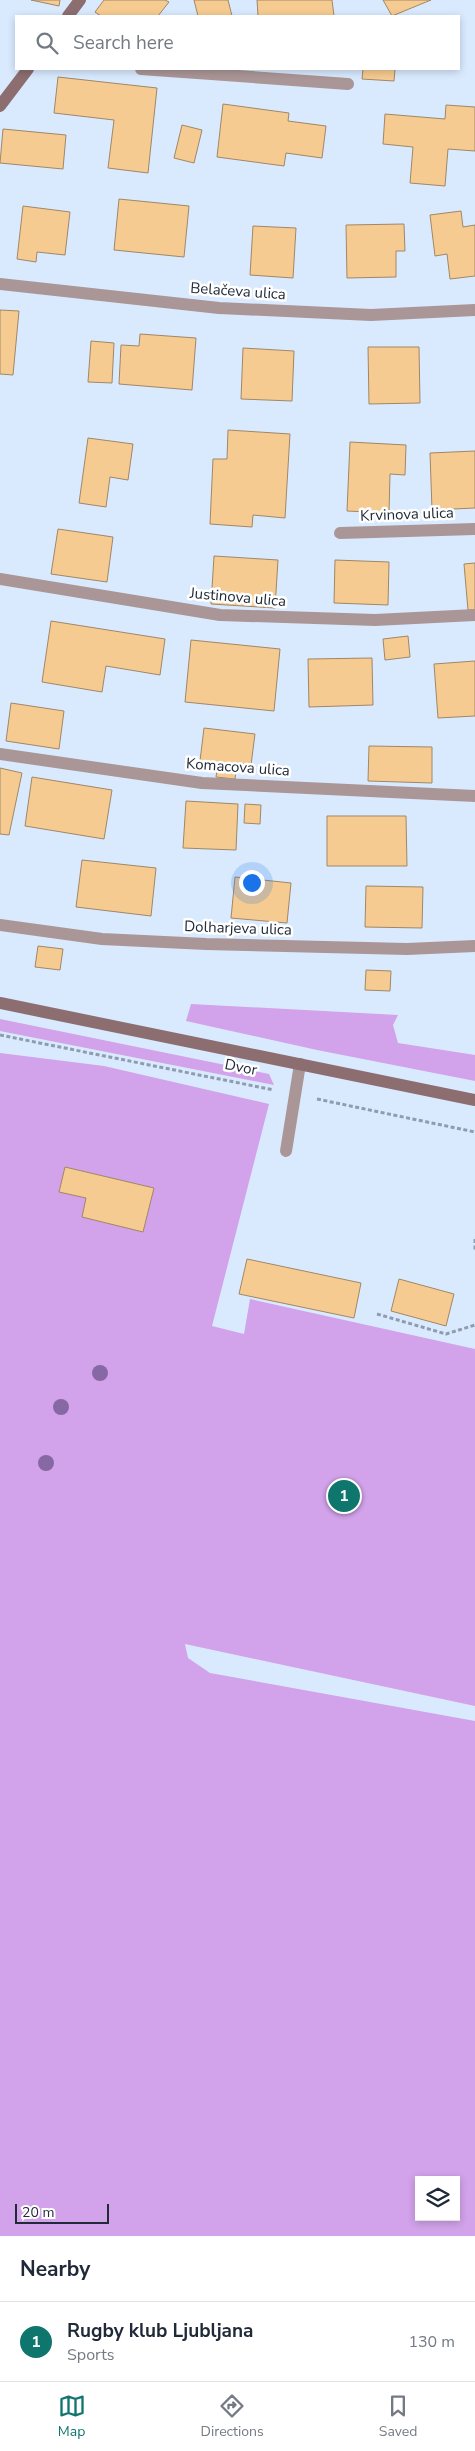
<!DOCTYPE html>
<html lang="en">
<head>
<meta charset="utf-8">
<style>
  body { margin:0; font-family:"Nunito Sans",sans-serif; background:#f6f6f7; color:#1f2937 }
  .controls { position:absolute; right:15px; bottom:15px; display:grid; overflow:hidden; border-radius:0px; box-shadow:0 2px 8px #0003 }
  .controls button { width:45px; height:45px; display:grid; place-items:center; padding:0; border:0; border-bottom:1px solid #e0e1e3; background:#fff; color:#1f2937; font:25px sans-serif }
  .scale { position:absolute; left:15px; bottom:12px; width:94px; box-sizing:border-box; padding-left:5px; border:2px solid #212b38; border-top:0; font-size:14px; line-height:18px; white-space:nowrap; color:#212b38; -webkit-text-stroke:4px #fff; paint-order:stroke }
  .you { position:absolute; left:251px; top:882px; width:18px; height:18px; margin:-12px; border:4px solid #fff; border-radius:50%; background:#1a73e8; box-shadow:0 0 0 8px #1a73e833 }
  .badge { display:grid; place-items:center; width:32px; height:32px; border-radius:50%; background:#0f766e; color:#fff; font-size:16px; font-weight:700 }
  .pin { position:absolute; translate:-50% -50%; border:2px solid #fff; box-shadow:0 1px 5px #0006 }
  .list { margin:0; padding:0; list-style:none }
  h2 { display:flex; justify-content:space-between; align-items:center; height:65px; margin:0; padding:0 20px; font-size:21px }
  h2 small { font-size:16px; font-weight:400; color:#747a83 }
  .list li { display:grid; grid-template-columns:32px 1fr auto; gap:15px; align-items:center; box-sizing:border-box; height:80px; padding:0 20px; border-top:1px solid #e0e1e3 }
  .list b { display:block; font-size:19px; white-space:nowrap }
  .list p { margin:0; font-size:16px; white-space:nowrap; color:#747a83 }
  .list em { font-size:16px; font-style:normal; color:#747a83 }
  .icon { flex:none; width:28px; height:28px; fill:none; stroke:currentColor; stroke-width:2; stroke-linecap:round; stroke-linejoin:round }
  .map { position:relative; flex:none; width:475px; height:2236px; overflow:hidden }
  .search { position:absolute; background:#fff; box-shadow:0 2px 8px #0003; left:15px; right:15px; top:15px; height:55px; display:flex; align-items:center; gap:12px; box-sizing:border-box; padding:0 18px; border-radius:0px; color:#747a83; font-size:19px }
  .sheet { height:145px; background:#fff }
  nav { display:flex; justify-content:space-around; align-items:center; box-sizing:border-box; height:70px; border-top:1px solid #e0e1e3; background:#fff; font-size:14px; color:#747a83 }
  nav a { display:grid; justify-items:center; gap:2px }
  nav .on { color:#0f766e }
  .map>svg:first-child { display:block }
  .green { fill:#d2a2ea; fill-rule:evenodd }
  .building { fill:#f6cb91; stroke:#a08766 }
  .lines { fill:none; stroke-linecap:round; stroke-linejoin:round }
  .path { stroke:#8e9cae; stroke-width:3; stroke-dasharray:4 2.5; stroke-linecap:butt }
  .lane { stroke:#ab9697; stroke-width:12 }
  .street { stroke:#ab9697; stroke-width:12 }
  .secondary { stroke:#8c6e70; stroke-width:12 }
  .tree { fill:#8669a4 }
  .labels { text-anchor:middle; stroke-width:5; stroke-linejoin:round; paint-order:stroke }
  .street-label { font-size:15px; fill:#212b38; stroke:#fff }
</style>
</head>
<body>
<div class="map">
<svg width="475" height="2236" viewBox="0 0 475 2236">
  <rect width="100%" height="100%" fill="#d9eaff"/>
  <g class="green">
    <polygon points="191,1004 398,1015 393,1025 398,1043 475,1055 475,1081 317,1050 186,1021"/>
    <polygon points="0,1019 269,1074 274,1085 0,1031"/>
    <path d="M 0,1053 L 104,1066 L 269,1104 L 212,1326 L 244,1334 L 250,1299 L 475,1349 L 475,1706 L 185,1644 L 188,1658 L 210,1673 L 475,1721 L 475,2236 L 0,2236 ZM 419,2180 L 456,2180 L 456,2217 L 419,2217 Z"/>
  </g>
  <g class="building">
    <polygon points="31,0 60,0 59,6"/>
    <polygon points="104,0 165,0 169,2 158,16 101,16 95,12"/>
    <polygon points="194,0 228,0 232,16 198,16"/>
    <polygon points="257,0 332,0 334,16 258,16"/>
    <polygon points="383,0 431,0 392,16"/>
    <polygon points="363,69 395,69 394,81 362,79"/>
    <polygon points="58,77 157,88 148,173 108,168 114,120 54,113"/>
    <polygon points="223,104 289,113 288,121 326,126 322,158 286,153 284,166 217,157"/>
    <polygon points="446,105 475,107 475,151 448,149 445,186 410,183 413,147 383,144 385,114 445,119"/>
    <polygon points="182,125 202,130 194,163 174,158"/>
    <polygon points="3,129 66,135 63,169 0,163"/>
    <polygon points="119,199 189,206 184,257 114,250"/>
    <polygon points="23,206 70,212 65,255 37,252 36,262 17,259"/>
    <polygon points="461,211 463,227 475,225 475,276 450,279 447,254 435,256 430,215"/>
    <polygon points="404,224 405,251 396,251 396,277 347,278 346,225"/>
    <polygon points="253,226 296,228 293,278 250,275"/>
    <polygon points="0,310 19,311 13,375 0,374"/>
    <polygon points="140,334 196,338 192,390 119,384 121,345 139,346"/>
    <polygon points="91,341 114,343 112,383 88,382"/>
    <polygon points="368,347 419,347 420,403 369,404"/>
    <polygon points="243,348 294,351 292,401 241,399"/>
    <polygon points="228,430 290,434 285,518 253,515 252,527 210,524 213,459 227,459"/>
    <polygon points="88,438 133,444 128,480 110,477 106,507 79,503"/>
    <polygon points="350,442 406,445 405,475 390,474 389,513 347,511"/>
    <polygon points="475,451 475,508 432,510 430,453"/>
    <polygon points="58,529 113,537 107,582 51,574"/>
    <polygon points="214,556 278,560 275,608 211,604"/>
    <polygon points="335,560 389,562 388,605 334,603"/>
    <polygon points="475,563 475,610 468,610 464,564"/>
    <polygon points="51,621 165,639 160,675 106,666 102,692 42,682"/>
    <polygon points="408,636 410,657 385,660 383,639"/>
    <polygon points="191,640 280,649 274,711 185,702"/>
    <polygon points="372,658 373,705 309,707 308,659"/>
    <polygon points="475,661 475,716 438,718 434,664"/>
    <polygon points="11,703 64,711 59,749 6,741"/>
    <polygon points="204,728 255,734 251,765 237,763 235,779 216,777 218,763 200,761"/>
    <polygon points="369,746 432,747 432,783 368,781"/>
    <polygon points="0,768 22,773 9,835 0,834"/>
    <polygon points="32,777 112,790 104,839 25,826"/>
    <polygon points="186,801 238,804 236,850 183,848"/>
    <polygon points="245,804 261,805 260,824 244,823"/>
    <polygon points="327,816 406,816 407,866 327,866"/>
    <polygon points="82,860 156,868 151,916 76,907"/>
    <polygon points="235,877 291,883 287,923 231,918"/>
    <polygon points="366,886 423,887 422,928 365,927"/>
    <polygon points="38,946 63,949 60,970 35,967"/>
    <polygon points="366,970 391,971 390,991 365,990"/>
    <polygon points="65,1167 154,1188 143,1232 82,1217 86,1198 59,1192"/>
    <polygon points="247,1259 361,1283 354,1318 239,1294"/>
    <polygon points="399,1279 454,1294 446,1326 391,1311"/>
  </g>
  <g class="lines">
    <g class="path">
      <polyline points="0,1035 274,1090"/>
      <polyline points="317,1099 475,1132"/>
      <polyline points="475,1239 475,1250"/>
      <polyline points="377,1314 446,1334 475,1325"/>
    </g>
    <polyline class="lane" points="286,1151 300,1064"/>
    <g class="street">
      <polyline points="141,69 348,84"/>
      <polyline points="0,284 219,308 371,315 475,310"/>
      <polyline points="340,533 475,529"/>
      <polyline points="0,579 220,615 375,620 475,615"/>
      <polyline points="0,754 202,783 475,796"/>
      <polyline points="0,925 102,939 206,944 407,949 475,946"/>
    </g>
    <g class="secondary">
      <polyline points="68,16 80,0"/>
      <polyline points="0,106 28,69"/>
      <polyline points="0,1003 475,1100"/>
    </g>
  </g>
  <g class="tree">
    <circle cx="100" cy="1373" r="8"/>
    <circle cx="61" cy="1407" r="8"/>
    <circle cx="46" cy="1463" r="8"/>
  </g>
  <g class="labels">
    <g class="street-label">
      <text transform="translate(238 291) rotate(4)" y="5">Belačeva ulica</text>
      <text transform="translate(407 514) rotate(-2)" y="5">Krvinova ulica</text>
      <text transform="translate(238 597) rotate(5)" y="5">Justinova ulica</text>
      <text transform="translate(238 767) rotate(4)" y="5">Komacova ulica</text>
      <text transform="translate(238 928) rotate(2)" y="5">Dolharjeva ulica</text>
      <text transform="translate(241 1067) rotate(11)" y="5">Dvor</text>
    </g>
  </g>
</svg>
<div class="controls">
<button><svg class="icon" aria-label="layers" viewBox="0 0 24 24"><path d="M12 4l9 5-9 5-9-5zM3 14l9 5 9-5"/></svg></button>
</div>
<div class="scale">20 m</div>
<div class="you"></div>
<div class="pin badge" style="left:344px;top:1496px">1</div>
<div class="search"><svg class="icon" aria-label="search" viewBox="0 0 24 24"><circle cx="10" cy="10" r="6"/><path d="M15 15l6 6"/></svg>Search here</div>
</div>
<section class="sheet">
<h2>Nearby<small></small></h2>
<ul class="list">
<li><span class="badge">1</span><div><b>Rugby klub Ljubljana</b><p>Sports</p></div><em>130 m</em></li>
</ul>
</section>
<nav>
<a class="on"><svg class="icon" aria-label="map" viewBox="0 0 24 24"><path d="M3 6l6-2 6 2 6-2v14l-6 2-6-2-6 2zM9 4v14M15 6v14"/></svg>Map</a>
<a><svg class="icon" aria-label="directions" viewBox="0 0 24 24"><path d="M12 3l9 9-9 9-9-9zM9 14v-3h6M13 9l2 2-2 2"/></svg>Directions</a>
<a><svg class="icon" aria-label="saved" viewBox="0 0 24 24"><path d="M7 4h10v16l-5-4-5 4z"/></svg>Saved</a>
</nav>
</body>
</html>
